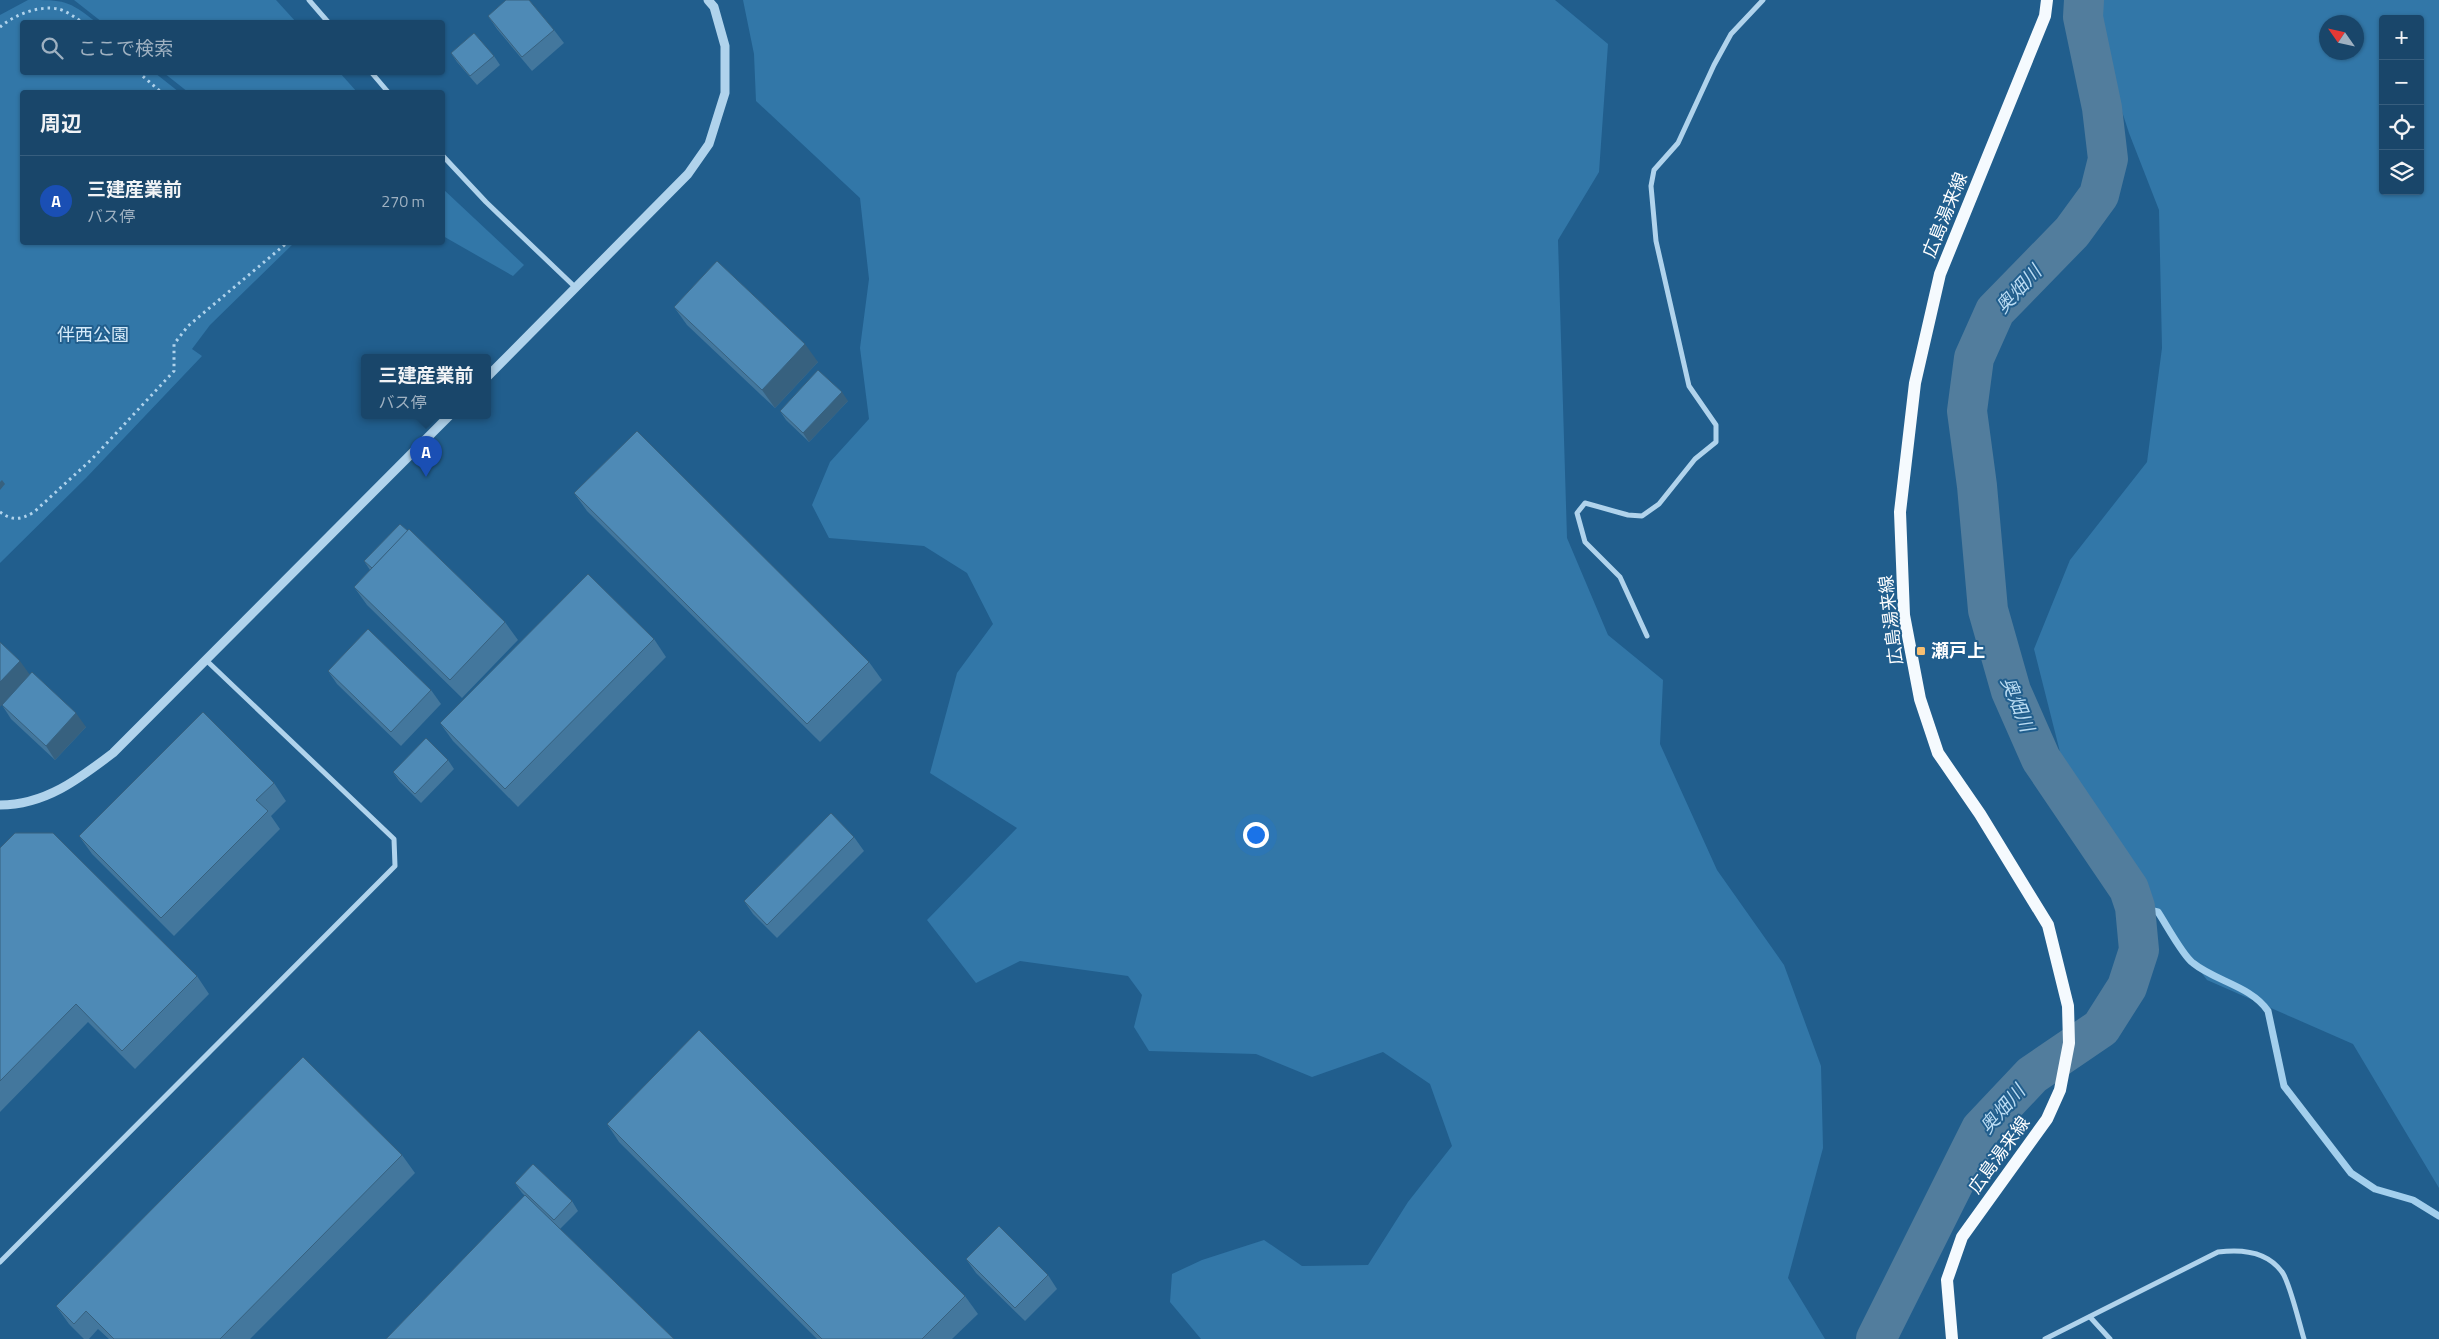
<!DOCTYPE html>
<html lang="ja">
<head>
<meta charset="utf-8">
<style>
  body { margin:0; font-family:"Titillium Web","Noto Sans JP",sans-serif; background:#265072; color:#f1f3f6 }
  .controls { position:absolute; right:15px; top:15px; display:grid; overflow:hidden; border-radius:5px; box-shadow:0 1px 4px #0004 }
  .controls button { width:45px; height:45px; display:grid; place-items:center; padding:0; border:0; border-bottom:1px solid #375e7e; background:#19466a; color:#f1f3f6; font:25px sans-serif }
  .compass { position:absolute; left:2319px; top:15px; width:45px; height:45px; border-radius:50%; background:#19466a; box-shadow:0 1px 4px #0004; rotate:304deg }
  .you { position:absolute; left:1255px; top:834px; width:18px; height:18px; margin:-12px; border:4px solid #fff; border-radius:50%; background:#1a73e8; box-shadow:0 0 0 8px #1a73e833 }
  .badge { display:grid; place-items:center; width:32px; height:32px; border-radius:50%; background:#f8bf71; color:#fff; font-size:16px; font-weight:700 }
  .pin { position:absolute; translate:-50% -41px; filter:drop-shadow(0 1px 2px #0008) }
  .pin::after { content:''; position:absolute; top:26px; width:18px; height:15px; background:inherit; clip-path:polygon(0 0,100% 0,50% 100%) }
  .popup { position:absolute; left:361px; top:354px; width:130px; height:65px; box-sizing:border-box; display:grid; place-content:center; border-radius:5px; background:#19466a; filter:drop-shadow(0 1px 4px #0005); font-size:16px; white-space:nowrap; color:#9fb1c1 }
  .popup b { font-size:19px; color:#f1f3f6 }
  .popup::after { content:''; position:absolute; left:50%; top:100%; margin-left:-10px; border:10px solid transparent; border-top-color:#19466a }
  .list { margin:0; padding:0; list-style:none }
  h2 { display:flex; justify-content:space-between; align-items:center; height:65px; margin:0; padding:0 20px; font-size:21px }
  h2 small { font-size:16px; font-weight:400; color:#9fb1c1 }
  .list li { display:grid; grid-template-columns:32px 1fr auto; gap:15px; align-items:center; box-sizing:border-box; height:90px; padding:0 20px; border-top:1px solid #375e7e }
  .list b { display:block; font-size:19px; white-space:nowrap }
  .list p { margin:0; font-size:16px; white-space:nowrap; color:#9fb1c1 }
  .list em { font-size:16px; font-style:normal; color:#9fb1c1 }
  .icon { flex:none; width:28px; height:28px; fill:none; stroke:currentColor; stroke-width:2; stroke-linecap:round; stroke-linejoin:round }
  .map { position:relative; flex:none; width:2439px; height:1339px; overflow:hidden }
  .search { position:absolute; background:#19466a; box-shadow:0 1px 4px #0004; left:20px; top:20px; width:425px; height:55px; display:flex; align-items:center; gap:12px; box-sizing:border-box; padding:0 18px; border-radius:5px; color:#9fb1c1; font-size:19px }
  .panel { position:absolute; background:#19466a; box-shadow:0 1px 4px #0004; left:20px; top:90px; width:425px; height:155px; border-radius:5px }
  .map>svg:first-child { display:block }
  .green { fill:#3277a8; fill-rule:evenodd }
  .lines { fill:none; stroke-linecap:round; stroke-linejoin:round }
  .stream { stroke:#a3cfed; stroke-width:7 }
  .river { stroke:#527d9d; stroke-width:40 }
  .path { stroke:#b0d3ec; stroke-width:3; stroke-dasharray:2.5 4; stroke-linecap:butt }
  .minor { stroke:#b0d3ec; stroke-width:5 }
  .tertiary { stroke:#b0d3ec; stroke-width:9 }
  .primary { stroke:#f5fafe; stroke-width:12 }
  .wall { fill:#43779d }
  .shaded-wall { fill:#37617f }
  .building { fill:#4e8ab6; stroke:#37617f }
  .poi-dot { fill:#f8bf71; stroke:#215e8d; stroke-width:2 }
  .labels { text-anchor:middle; stroke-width:4; stroke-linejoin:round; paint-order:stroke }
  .street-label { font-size:18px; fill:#fff; stroke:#215e8d }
  .park-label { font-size:18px; fill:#d5eaf9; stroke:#215e8d }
  .poi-label { font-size:18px; font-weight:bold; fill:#fff; stroke:#215e8d; text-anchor:start }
  .water-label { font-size:19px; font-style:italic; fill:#bbdcf3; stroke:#215e8d }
</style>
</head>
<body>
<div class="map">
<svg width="2439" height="1339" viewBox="0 0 2439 1339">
  <rect width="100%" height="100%" fill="#215e8d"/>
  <g class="green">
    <path d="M 28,0 C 64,0 68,0 96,22 L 22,22 L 22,72 L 155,73 L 179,92 L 22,92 L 22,242 L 294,243 L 210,325 L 192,349 L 202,356 L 86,478 L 0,563 L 0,15 Z"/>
    <polygon points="74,0 276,0 296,22 102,22"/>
    <polygon points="743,0 1555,0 1608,44 1599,172 1558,240 1567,538 1608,635 1663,680 1660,744 1717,870 1784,965 1821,1066 1823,1148 1788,1278 1825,1339 1201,1339 1170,1302 1172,1274 1202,1260 1264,1240 1302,1266 1368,1265 1408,1202 1452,1146 1430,1084 1383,1052 1312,1077 1256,1054 1149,1051 1134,1027 1142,995 1128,976 1020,961 976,983 927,920 1017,828 930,773 957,673 993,624 967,573 924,546 829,538 812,505 830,462 869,419 860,348 869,279 860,198 756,101 754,54"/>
    <path d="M 2093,0 L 2439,0 L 2439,1188 L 2353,1044 L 2207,980 L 2102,841 L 2060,752 L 2034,649 L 2070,560 L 2147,462 L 2162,348 L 2159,210 L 2129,133 L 2092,19 ZM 2383,19 L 2420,19 L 2420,191 L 2383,191 ZM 2326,22 L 2356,22 L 2356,52 L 2326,52 Z"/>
    <polygon points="164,73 340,73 357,92 188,92"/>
    <polygon points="443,189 524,265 513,276 443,236"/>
  </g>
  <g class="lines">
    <path class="stream" d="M 2135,907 L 2158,912 C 2166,924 2183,956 2193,963 C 2215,981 2251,986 2268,1011 L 2284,1086 L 2351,1173 L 2375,1189 L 2413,1200 L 2439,1216"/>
    <polyline class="river" points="1876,1339 1981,1129 2032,1075 2101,1028 2127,987 2139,950 2135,907 2129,889 2041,759 2011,691 1988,610 1977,486 1967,411 1974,358 1995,311 2072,232 2099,195 2108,159 2102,108 2083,17 2084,0"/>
    <g class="path">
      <path d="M 0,27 C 14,15 39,5 58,9 C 65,10 76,18 82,22"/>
      <polyline points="138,72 161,92"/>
      <path d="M 0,512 C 12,521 21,520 34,512 L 92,459 L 174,371 L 174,344 L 188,326 L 288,242"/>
    </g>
    <g class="minor">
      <polyline points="309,0 328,22"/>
      <polyline points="371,72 388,92"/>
      <polyline points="442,155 486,202 575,287"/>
      <polyline points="1647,636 1620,577 1585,542 1577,513 1585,503 1628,515 1642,516 1659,504 1695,459 1716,442 1716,425 1689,386 1656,241 1651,186 1654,170 1678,143 1714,65 1731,34 1763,0"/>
      <polyline points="0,1262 395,866 394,839 207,661"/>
      <polyline points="2090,1317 2110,1339"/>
      <path d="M 2045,1339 L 2218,1252 C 2241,1249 2267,1251 2282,1272 C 2289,1280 2300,1326 2304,1339"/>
    </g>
    <g class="tertiary">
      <polyline points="487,377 688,174 709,144 725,93 725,46 714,7 708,0"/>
      <path d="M 0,805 C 45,805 79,779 113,753 L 449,416"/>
    </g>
    <polyline class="primary" points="1952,1339 1947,1280 1962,1237 2047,1119 2060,1090 2069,1043 2068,1006 2048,925 1980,814 1938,753 1920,699 1904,615 1900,512 1915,383 1940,274 2045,16 2047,0"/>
  </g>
  <g class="wall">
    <polygon points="488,16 554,30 564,43 532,71 497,29"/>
    <polygon points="451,53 494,56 500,65 477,85 457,62"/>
    <polygon points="674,307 818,362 775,408 687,325"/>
    <polygon points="848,401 809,442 786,420 780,411"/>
    <polygon points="574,493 869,662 882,680 820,742 587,511"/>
    <polygon points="364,561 505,622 518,640 462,698 367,605 354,587 370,570"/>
    <polygon points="654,639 666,657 518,807 453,741 440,723"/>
    <polygon points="328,671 431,690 441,704 401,746 337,684"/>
    <polygon points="2,705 86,727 55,760 11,719"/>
    <polygon points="448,760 454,769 421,803 399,781 393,772"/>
    <polygon points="274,783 286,801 271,816 280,829 174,936 92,854 79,836"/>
    <polygon points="854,837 864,851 777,938 753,914 744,901"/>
    <polygon points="0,848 197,976 209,994 135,1069 88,1022 0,1112"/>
    <polygon points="607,1124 965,1296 978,1314 952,1339 817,1339 619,1142"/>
    <polygon points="402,1155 415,1173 250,1339 109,1339 98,1329 89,1339 84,1339 69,1324 56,1306"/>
    <polygon points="515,1183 572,1201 578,1211 560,1229 522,1193"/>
    <polygon points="966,1259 1048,1275 1057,1289 1025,1321 976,1273"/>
  </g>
  <g class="shaded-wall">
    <polygon points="805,344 818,362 775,408 762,390"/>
    <polygon points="842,392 848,401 809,442 803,433"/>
    <polygon points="2,480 5,484 0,490 0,482"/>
    <polygon points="20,661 30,675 0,707 0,682"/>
    <polygon points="76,713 86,727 55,760 46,746"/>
  </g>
  <g class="building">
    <polygon points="506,0 529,0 554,30 522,57 488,16"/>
    <polygon points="474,33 494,56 470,76 451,53"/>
    <polygon points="717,261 805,344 762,390 674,307"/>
    <polygon points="818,370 842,392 803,433 780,411"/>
    <polygon points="637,431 869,662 807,724 574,493"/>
    <polygon points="400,524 408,531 372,568 364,561"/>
    <polygon points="409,529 505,622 450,680 354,587"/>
    <polygon points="588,574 654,639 505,789 440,723"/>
    <polygon points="368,629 431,690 391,732 328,671"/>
    <polygon points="0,642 20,661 0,682"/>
    <polygon points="32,672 76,713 46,746 2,705"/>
    <polygon points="203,712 274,783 256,800 268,811 161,918 79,836"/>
    <polygon points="426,738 448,760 415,794 393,772"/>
    <polygon points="831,813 854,837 767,925 744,901"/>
    <polygon points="15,833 53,833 197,976 122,1051 76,1004 0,1081 0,848"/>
    <polygon points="699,1030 965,1296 922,1339 822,1339 607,1124"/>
    <polygon points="303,1057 402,1155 220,1339 114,1339 86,1311 74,1324 56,1306"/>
    <polygon points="533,1164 572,1201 554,1220 515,1183"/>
    <polygon points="525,1195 674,1339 386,1339"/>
    <polygon points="999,1226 1048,1275 1015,1308 966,1259"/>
  </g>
  <rect class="poi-dot" x="1916" y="646" width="10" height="10" rx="2.5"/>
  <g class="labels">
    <g class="street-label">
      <text transform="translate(1945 215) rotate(-68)" y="6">広島湯来線</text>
      <text transform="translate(1891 620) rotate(-97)" y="6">広島湯来線</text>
      <text transform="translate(1999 1155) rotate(-54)" y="6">広島湯来線</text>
    </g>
    <g class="park-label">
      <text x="93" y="341">伴西公園</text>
    </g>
    <g class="poi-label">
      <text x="1931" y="657">瀬戸上</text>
    </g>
    <g class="water-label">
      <text transform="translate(2018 289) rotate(-47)" y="7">奥畑川</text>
      <text transform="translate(2018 704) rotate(68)" y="7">奥畑川</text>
      <text transform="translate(2002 1109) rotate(-49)" y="7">奥畑川</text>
    </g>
  </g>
</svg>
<div class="controls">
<button>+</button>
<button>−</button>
<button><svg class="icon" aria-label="locate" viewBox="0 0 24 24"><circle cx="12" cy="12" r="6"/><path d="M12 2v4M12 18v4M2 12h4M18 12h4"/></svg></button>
<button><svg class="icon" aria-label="layers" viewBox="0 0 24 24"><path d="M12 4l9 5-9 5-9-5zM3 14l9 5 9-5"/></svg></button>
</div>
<svg class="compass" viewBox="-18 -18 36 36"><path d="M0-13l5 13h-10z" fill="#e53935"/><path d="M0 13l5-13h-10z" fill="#9fb1c1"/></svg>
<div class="you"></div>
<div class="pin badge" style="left:426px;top:477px;background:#1a4fb4">A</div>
<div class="popup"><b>三建産業前</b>バス停</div>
<div class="search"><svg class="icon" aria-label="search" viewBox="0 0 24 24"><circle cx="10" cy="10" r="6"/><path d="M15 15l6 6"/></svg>ここで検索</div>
<section class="panel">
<h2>周辺<small></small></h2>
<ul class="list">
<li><span class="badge" style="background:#1a4fb4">A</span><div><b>三建産業前</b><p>バス停</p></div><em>270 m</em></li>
</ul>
</section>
</div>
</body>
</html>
